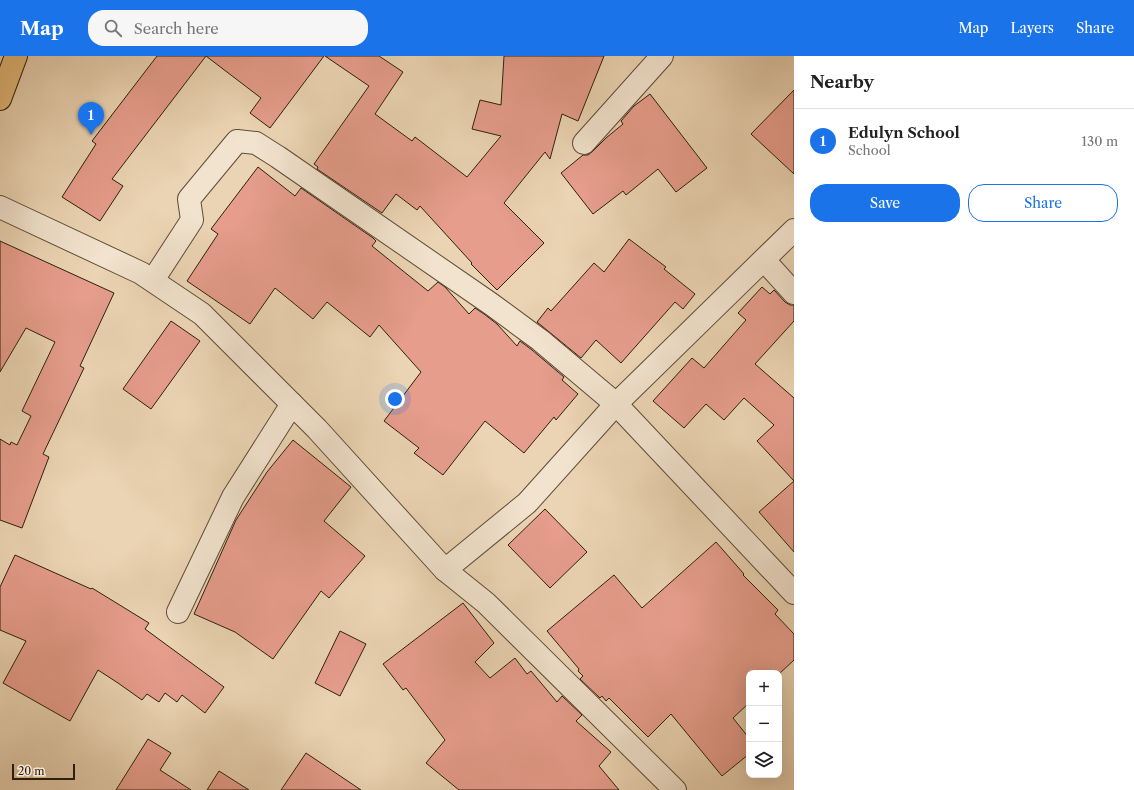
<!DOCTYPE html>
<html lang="en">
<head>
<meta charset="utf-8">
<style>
  body { margin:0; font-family:"Libre Caslon Text",serif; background:#f6f6f6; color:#222 }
  .controls { position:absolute; right:12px; bottom:12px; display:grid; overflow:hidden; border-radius:8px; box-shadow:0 4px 16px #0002 }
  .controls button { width:36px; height:36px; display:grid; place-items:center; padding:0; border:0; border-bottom:1px solid #e0e0e0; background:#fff; color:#222; font:20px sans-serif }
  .scale { position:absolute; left:12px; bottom:10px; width:63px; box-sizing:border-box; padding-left:4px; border:2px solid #2e1f0e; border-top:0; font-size:11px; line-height:14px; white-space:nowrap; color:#2e1f0e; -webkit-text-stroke:3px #f2e3ce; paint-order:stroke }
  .you { position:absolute; left:395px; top:343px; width:14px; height:14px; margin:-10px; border:3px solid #fff; border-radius:50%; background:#1a73e8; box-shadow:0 0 0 6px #1a73e833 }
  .badge { display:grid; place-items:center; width:26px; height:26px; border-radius:50%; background:#1a73e8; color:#fff; font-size:13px; font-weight:700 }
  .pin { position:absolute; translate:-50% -33px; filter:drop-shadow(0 1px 2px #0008) }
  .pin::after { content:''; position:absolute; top:21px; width:14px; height:12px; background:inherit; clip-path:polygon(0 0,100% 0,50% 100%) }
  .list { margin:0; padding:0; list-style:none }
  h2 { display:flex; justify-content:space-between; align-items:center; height:52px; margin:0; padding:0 16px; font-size:17px }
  h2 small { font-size:13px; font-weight:400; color:#767676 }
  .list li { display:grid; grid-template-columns:26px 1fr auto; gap:12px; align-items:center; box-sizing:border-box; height:64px; padding:0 16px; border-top:1px solid #e0e0e0 }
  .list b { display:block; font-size:15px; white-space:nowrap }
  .list p { margin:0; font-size:13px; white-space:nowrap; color:#767676 }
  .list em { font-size:13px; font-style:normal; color:#767676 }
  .actions { display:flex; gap:8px; padding:12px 16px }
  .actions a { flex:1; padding:9px 0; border:1px solid #1a73e8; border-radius:16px; text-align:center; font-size:14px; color:#1a73e8 }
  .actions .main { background:#1a73e8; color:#fff }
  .icon { flex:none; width:22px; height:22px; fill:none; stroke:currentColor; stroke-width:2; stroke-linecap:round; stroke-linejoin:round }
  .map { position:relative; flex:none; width:794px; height:734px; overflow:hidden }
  header { display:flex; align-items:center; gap:24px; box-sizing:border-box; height:56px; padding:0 20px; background:#1a73e8; color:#fff }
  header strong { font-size:19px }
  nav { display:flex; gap:22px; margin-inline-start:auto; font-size:14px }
  .search { width:280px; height:36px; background:#f6f6f6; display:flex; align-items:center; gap:10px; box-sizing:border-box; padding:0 14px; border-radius:16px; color:#767676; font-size:15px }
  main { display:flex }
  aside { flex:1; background:#fff }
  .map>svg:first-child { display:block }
  .building { fill:#e69d8c; stroke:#2e1f0e }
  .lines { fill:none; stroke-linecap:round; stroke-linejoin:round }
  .minor-casing { stroke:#5d4c37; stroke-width:24 }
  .major-casing { stroke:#2e1f0e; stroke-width:24 }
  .minor { stroke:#f2e3ce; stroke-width:22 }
  .major { stroke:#e6ba7a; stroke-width:22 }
</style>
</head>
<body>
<header>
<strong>Map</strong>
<div class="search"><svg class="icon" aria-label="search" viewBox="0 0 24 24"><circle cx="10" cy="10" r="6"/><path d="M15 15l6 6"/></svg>Search here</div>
<nav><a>Map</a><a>Layers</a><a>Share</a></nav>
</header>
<main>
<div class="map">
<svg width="794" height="734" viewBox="0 0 794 734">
  <rect width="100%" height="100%" fill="#ebd4b3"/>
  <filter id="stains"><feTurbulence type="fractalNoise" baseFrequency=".005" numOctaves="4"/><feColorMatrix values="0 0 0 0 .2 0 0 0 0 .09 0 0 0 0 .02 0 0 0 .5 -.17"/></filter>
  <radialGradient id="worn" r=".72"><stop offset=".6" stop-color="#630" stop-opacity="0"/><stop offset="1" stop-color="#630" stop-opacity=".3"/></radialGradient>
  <g class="building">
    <polygon points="157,0 206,0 112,123 123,130 100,165 62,141 96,88 92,85"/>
    <polygon points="206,0 324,0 270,72 250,57 261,42"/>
    <polygon points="325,0 379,0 403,16 375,58 412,85 415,81 467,121 501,80 472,73 480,44 501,49 504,0 604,0 578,65 562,58 550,103 545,96 504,147 544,187 497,234 471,208 472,207 420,150 417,154 396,138 382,157 317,113 318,111 314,108 369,30"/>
    <polygon points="794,34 794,118 751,78"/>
    <polygon points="650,38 707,112 676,136 658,113 626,139 623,135 593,158 561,117 583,99 588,99 593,95 606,82 623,68 621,65 634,50"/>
    <polygon points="258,111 295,140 301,132 373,182 376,185 372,190 428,235 438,226 445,231 469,258 475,252 484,258 497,268 517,290 520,285 532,294 564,321 562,324 578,338 556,364 554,361 524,397 485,365 443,419 414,397 419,392 384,365 421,316 379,269 370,281 327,246 313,263 275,232 250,268 187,225 218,178 211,173"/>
    <polygon points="629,183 666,211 664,213 695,238 683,253 675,246 621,307 596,284 581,302 537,266 548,252 551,255 594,207 604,216"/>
    <polygon points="0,185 114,237 80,310 84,312 43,398 49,401 22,472 0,464 0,383 10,389 11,386 17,389 31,360 22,355 55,286 26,272 0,316"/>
    <polygon points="762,231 770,238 774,234 785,246 790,249 794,249 794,265 755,308 794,342 794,496 759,456 794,425 757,385 774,369 744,342 724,364 706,348 684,372 653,345 692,302 704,312 746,264 738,257"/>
    <polygon points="171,265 200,285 151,353 123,333"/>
    <polygon points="293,384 351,431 324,465 365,500 329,542 321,535 273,603 235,576 194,558 236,464 267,416"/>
    <polygon points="545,453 587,496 550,532 508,489"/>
    <polygon points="716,486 744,518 743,519 778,554 775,558 794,578 794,604 779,618 779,617 749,617 749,647 733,662 749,682 749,698 722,720 671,658 648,681 609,642 606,645 602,640 600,642 580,623 583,620 578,615 579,613 547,575 614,519 642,552"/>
    <polygon points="15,499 91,533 92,532 149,567 145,573 224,631 205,657 182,639 177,646 165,637 159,646 147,638 142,644 118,627 98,614 70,665 3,627 26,585 0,574 0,531"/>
    <polygon points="463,547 494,587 475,606 490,622 515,602 527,618 531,615 557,646 562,640 582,659 576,665 611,696 599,710 619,734 459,734 426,707 445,684 406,632 403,634 383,608"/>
    <polygon points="340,575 366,588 340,640 315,627"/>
    <polygon points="148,683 171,697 160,714 191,734 116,734"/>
    <polygon points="306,697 361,734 281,734"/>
    <polygon points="219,715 249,734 207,734"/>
  </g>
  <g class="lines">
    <g class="minor-casing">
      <g id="minor">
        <polyline points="584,87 662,0"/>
        <polyline points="0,151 141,217 202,258 317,373 445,514 486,547 675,734"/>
        <polyline points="764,204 794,237"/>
        <polyline points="153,224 192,164 189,143 237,85 256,87 278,101 491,248 540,284 616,348 794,537"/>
        <polyline points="445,514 527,447 616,348 794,174"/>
        <polyline points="178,556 233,441 292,348"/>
      </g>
    </g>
    <g class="major-casing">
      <polyline id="major" points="0,43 16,0"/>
    </g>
    <use href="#minor" class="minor"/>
    <use href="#major" class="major"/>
  </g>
  <rect width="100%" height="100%" filter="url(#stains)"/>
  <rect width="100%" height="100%" fill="url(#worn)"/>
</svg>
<div class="controls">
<button>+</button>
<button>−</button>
<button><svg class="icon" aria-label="layers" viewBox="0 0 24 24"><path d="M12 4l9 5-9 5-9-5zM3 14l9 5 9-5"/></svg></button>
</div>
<div class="scale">20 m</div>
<div class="you"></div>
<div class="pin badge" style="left:91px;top:79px">1</div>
</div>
<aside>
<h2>Nearby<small></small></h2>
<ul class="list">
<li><span class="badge">1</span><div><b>Edulyn School</b><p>School</p></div><em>130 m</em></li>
</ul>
<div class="actions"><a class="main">Save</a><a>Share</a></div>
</aside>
</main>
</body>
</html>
